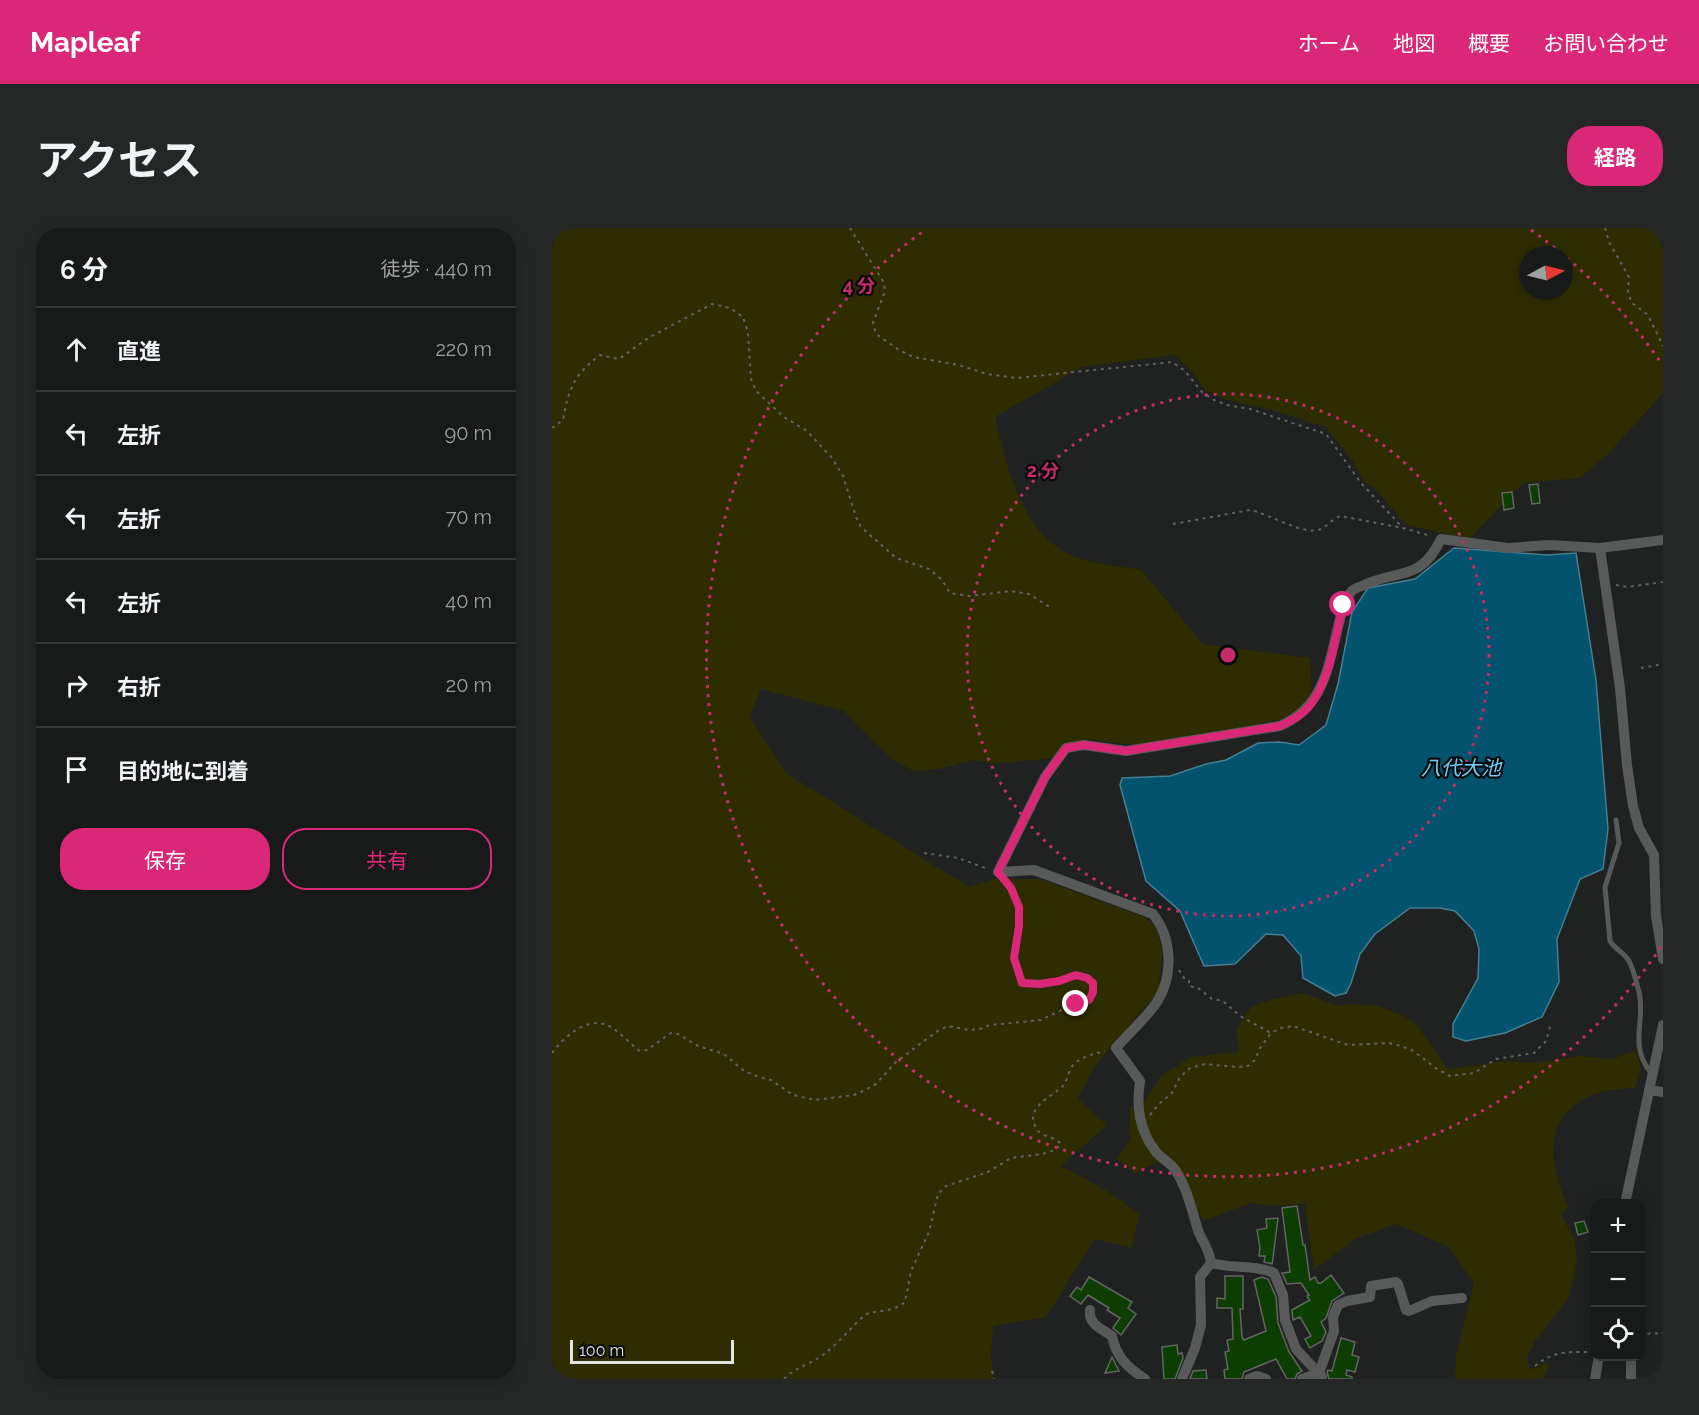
<!DOCTYPE html>
<html lang="ja">
<head>
<meta charset="utf-8">
<style>
  body { margin:0; font-family:Raleway,"Noto Sans JP",sans-serif; background:#242725; color:#f1f3f6 }
  .controls { position:absolute; right:18px; bottom:18px; display:grid; overflow:hidden; border-radius:12px; box-shadow:0 3px 15px #0003 }
  .controls button { width:54px; height:54px; display:grid; place-items:center; padding:0; border:0; border-bottom:2px solid #363837; background:#171a18; color:#f1f3f6; font:30px sans-serif }
  .compass { position:absolute; left:967px; top:18px; width:54px; height:54px; border-radius:50%; background:#171a18; box-shadow:0 3px 15px #0003; rotate:83deg }
  .scale { position:absolute; left:18px; bottom:15px; width:164px; box-sizing:border-box; padding-left:6px; border:3px solid #e2e4e4; border-top:0; font-size:16px; line-height:21px; white-space:nowrap; color:#e2e4e4; -webkit-text-stroke:4px #090b0a; paint-order:stroke }
  .stop { position:absolute; width:18px; height:18px; margin:-14px; border:4px solid #db2777; border-radius:50%; background:#fff }
  .stop.end { background:#db2777; border-color:#fff; box-shadow:0 2px 6px #0008 }
  .list { margin:0; padding:0; list-style:none }
  h2 { display:flex; justify-content:space-between; align-items:center; height:78px; margin:0; padding:0 24px; font-size:26px }
  h2 small { font-size:20px; font-weight:400; color:#9ea1a2 }
  .list li { display:grid; grid-template-columns:39px 1fr auto; gap:18px; align-items:center; box-sizing:border-box; height:84px; padding:0 24px; border-top:2px solid #363837 }
  .list b { display:block; font-size:22px; white-space:nowrap }
  .list em { font-size:20px; font-style:normal; color:#9ea1a2 }
  .actions { display:flex; gap:12px; padding:18px 24px }
  .actions a { flex:1; padding:14px 0; border:2px solid #db2777; border-radius:24px; text-align:center; font-size:21px; color:#db2777 }
  .actions .main { background:#db2777; color:#fff }
  .icon { flex:none; width:33px; height:33px; fill:none; stroke:currentColor; stroke-width:2; stroke-linecap:round; stroke-linejoin:round }
  .map { position:relative; flex:none; width:1111px; height:1151px; overflow:hidden; border-radius:24px }
  header { display:flex; align-items:center; gap:36px; box-sizing:border-box; height:84px; padding:0 30px; background:#db2777; color:#fff }
  header strong { font-size:28px }
  nav { display:flex; gap:33px; margin-inline-start:auto; font-size:21px }
  .intro { display:flex; align-items:center; justify-content:space-between; box-sizing:border-box; height:144px; padding:0 36px }
  h1 { margin:0; font-size:42px }
  .button { padding:15px 27px; border-radius:24px; background:#db2777; color:#fff; font-size:21px; font-weight:700 }
  main { display:flex; gap:36px; padding:0 36px }
  aside { flex:1; background:#171a18; border-radius:24px; box-shadow:0 3px 15px #0003 }
  .map>svg:first-child { display:block }
  .green { fill:#2d2d01; fill-rule:evenodd }
  .water { fill:#03536f; stroke:#467e92; stroke-width:1.5 }
  .building { fill:#0d3e01; stroke:#636563; stroke-width:1.5 }
  .lines { fill:none; stroke-linecap:round; stroke-linejoin:round }
  .path { stroke:#606361; stroke-width:2; stroke-dasharray:3 4.5; stroke-linecap:butt }
  .service { stroke:#585a5a; stroke-width:5 }
  .minor { stroke:#585a5a; stroke-width:10 }
  .route { stroke:#db2777; stroke-width:8 }
  .ring { fill:none; stroke:#c52c69; stroke-width:3; stroke-dasharray:3 6 }
  .labels { text-anchor:middle; stroke-width:4.5; stroke-linejoin:round; paint-order:stroke }
  .water-label { font-size:20px; font-style:italic; fill:#71ccf6; stroke:#090b0a }
  .centre { fill:#c52c69; stroke:#090b0a; stroke-width:3 }
  .ring-label { font-size:18px; text-anchor:middle; font-weight:bold; fill:#c52c69; stroke:#090b0a; stroke-width:4.5; stroke-linejoin:round; paint-order:stroke }
</style>
</head>
<body>
<header>
<strong>Mapleaf</strong>
<nav><a>ホーム</a><a>地図</a><a>概要</a><a>お問い合わせ</a></nav>
</header>
<div class="intro"><h1>アクセス</h1><a class="button">経路</a></div>
<main>
<aside>
<h2>6 分<small>徒歩 · 440 m</small></h2>
<ul class="list">
<li><svg class="icon" aria-label="ahead" viewBox="0 0 24 24"><path d="M12 20V5M6 11l6-6 6 6"/></svg><div><b>直進</b></div><em>220 m</em></li>
<li><svg class="icon" aria-label="left" viewBox="0 0 24 24"><path d="M17 20v-9H6M10 6l-5 5 5 5"/></svg><div><b>左折</b></div><em>90 m</em></li>
<li><svg class="icon" aria-label="left" viewBox="0 0 24 24"><path d="M17 20v-9H6M10 6l-5 5 5 5"/></svg><div><b>左折</b></div><em>70 m</em></li>
<li><svg class="icon" aria-label="left" viewBox="0 0 24 24"><path d="M17 20v-9H6M10 6l-5 5 5 5"/></svg><div><b>左折</b></div><em>40 m</em></li>
<li><svg class="icon" aria-label="right" viewBox="0 0 24 24"><path d="M7 20v-9h11M14 6l5 5-5 5"/></svg><div><b>右折</b></div><em>20 m</em></li>
<li><svg class="icon" aria-label="arrive" viewBox="0 0 24 24"><path d="M6 21V4h12l-3 4 3 4H6"/></svg><div><b>目的地に到着</b></div></li>
</ul>
<div class="actions"><a class="main">保存</a><a>共有</a></div>
</aside>
<div class="map">
<svg width="1111" height="1151" viewBox="0 0 1111 1151">
  <rect width="100%" height="100%" fill="#1f2220"/>
  <g class="green">
    <path d="M 0,0 L 1111,0 L 1111,165 L 1057,225 L 1028,250 L 971,255 L 917,311 L 854,297 L 825,262 L 811,253 L 802,235 L 774,199 L 720,182 L 675,172 L 653,162 L 637,140 L 622,127 L 530,139 L 443,189 C 455,238 469,306 521,328 C 542,336 567,338 589,342 L 651,416 L 758,430 L 760,466 L 745,486 L 727,492 L 659,506 L 582,517 L 539,512 L 517,515 L 500,530 L 442,536 L 421,532 L 388,541 L 361,543 L 340,531 L 292,483 L 209,461 L 198,489 L 234,545 L 417,659 L 442,651 L 488,651 L 592,689 L 603,698 L 611,724 L 606,764 L 542,839 L 526,871 L 555,897 L 509,938 L 552,961 L 588,986 L 579,1020 L 543,1011 L 494,1089 L 441,1098 L 439,1130 L 442,1151 L 0,1151 ZM 976,27 L 1012,27 L 1012,63 L 976,63 Z"/>
    <path d="M 751,765 L 787,778 L 798,776 L 826,778 L 852,788 L 864,796 L 896,841 L 953,833 L 981,835 L 1029,828 L 1061,831 L 1083,822 L 1089,840 L 1083,860 C 1071,861 1057,861 1046,865 C 988,885 997,933 1016,979 L 1009,986 L 1023,1013 L 1025,1035 L 1016,1071 L 983,1113 L 975,1130 L 978,1141 L 986,1140 L 994,1134 L 997,1138 L 991,1151 L 903,1151 L 904,1128 L 922,1055 L 897,1019 L 844,996 L 803,1011 L 762,1042 L 753,976 L 720,978 L 699,975 L 651,993 L 627,939 L 603,935 L 582,946 L 565,930 L 578,912 L 578,879 L 592,875 L 609,848 L 639,829 L 687,824 L 684,802 L 699,779 L 721,771 Z"/>
  </g>
  <polygon class="water" points="902,320 995,327 1024,325 1044,452 1056,601 1051,641 1028,651 1005,711 1007,754 990,789 953,805 914,813 901,809 901,796 926,750 927,721 922,703 903,683 888,680 858,680 823,706 808,726 799,755 794,765 783,768 751,750 749,728 731,707 714,706 683,736 652,738 628,683 594,653 568,557 570,550 618,548 654,536 674,532 706,515 728,514 747,517 774,497 786,456 800,384 816,360 863,351"/>
  <g class="building">
    <polygon points="986,256 988,275 980,276 977,257"/>
    <polygon points="960,264 962,280 952,282 950,265"/>
    <polygon points="745,978 751,1017 753,1017 758,1052 763,1049 766,1055 769,1055 779,1047 792,1065 780,1073 774,1090 769,1094 774,1104 770,1113 758,1120 753,1111 759,1108 748,1089 741,1092 740,1082 758,1072 755,1068 757,1067 749,1055 735,1056 730,1045 738,1044 730,980"/>
    <polygon points="726,990 721,1030 720,1036 712,1034 713,1028 707,1028 708,1020 705,1002 715,1000 714,991"/>
    <polygon points="1032,993 1036,1004 1026,1007 1023,995"/>
    <polygon points="673,1048 691,1048 691,1081 688,1081 690,1109 692,1112 714,1103 702,1052 710,1049 716,1051 724,1069 726,1095 737,1124 750,1143 745,1146 743,1151 735,1151 724,1131 692,1144 690,1151 673,1151 672,1142 676,1141 673,1124 677,1123 675,1112 681,1111 680,1080 665,1080 665,1070 673,1071"/>
    <polygon points="537,1049 580,1074 576,1080 584,1086 569,1107 561,1100 568,1090 555,1082 557,1080 536,1067 529,1076 518,1068 525,1059 529,1062"/>
    <polygon points="789,1110 803,1114 800,1127 807,1129 803,1144 795,1142 794,1147 800,1149 800,1151 777,1151 775,1144 776,1142 780,1143"/>
    <polygon points="625,1117 626,1126 630,1125 631,1130 623,1151 612,1151 610,1119"/>
    <polygon points="560,1129 567,1143 553,1145"/>
    <polygon points="654,1142 655,1151 638,1151 641,1143"/>
  </g>
  <g class="lines">
    <g class="path">
      <polyline points="298,0 332,55 333,63 321,95 324,106 347,122 361,129 407,137 435,146 464,150 620,134 633,143 650,164 662,172 675,177 698,181 774,206 809,255 851,300 879,308"/>
      <polyline points="1053,0 1057,14 1077,49 1076,65 1080,75 1096,87 1111,118"/>
      <path d="M 0,200 L 11,192 C 17,160 21,148 48,127 L 67,131 L 96,110 L 160,76 L 178,80 L 191,89 L 196,104 L 199,151 L 204,163 L 232,189 L 255,203 L 280,230 L 291,248 L 304,289 L 309,299 L 344,330 L 377,341 L 390,352 L 398,365 L 417,368 L 459,363 L 477,366 L 499,380"/>
      <path d="M 621,296 L 698,282 C 716,285 753,309 769,301 C 775,298 781,291 788,288 L 851,300"/>
      <polyline points="1064,357 1075,359 1111,354"/>
      <polyline points="1089,440 1111,436"/>
      <polyline points="372,625 406,630 436,641"/>
      <polyline points="627,742 632,750 637,752 637,758 646,760 660,771 671,773 688,788 719,805"/>
      <path d="M 0,825 C 13,808 37,786 59,799 C 70,806 78,816 88,823 L 95,822 L 119,805 L 126,806 L 146,818 L 172,826 L 192,843 L 207,849 L 219,852 L 241,867 L 263,872 L 302,867 L 313,862 L 324,856 L 344,834 L 384,804 L 396,798 L 417,802 L 428,801 L 438,797 L 489,792 L 524,775 L 537,772 L 541,764 L 541,755 L 535,749 L 524,747 L 507,753 L 488,756 L 470,755 L 462,730 L 467,698 L 467,679 L 459,660 L 455,654"/>
      <polyline points="598,887 608,875 620,865 628,849 638,840 653,836 684,839 696,838 703,832 708,820 719,805 729,800 741,798 796,817 837,815 849,818 860,822 885,841 898,848 922,845 944,831 982,825 994,813 998,798"/>
      <polyline points="1088,1106 1111,1105"/>
      <path d="M 983,1138 C 1001,1123 1014,1124 1036,1124"/>
      <polyline points="440,1143 442,1151"/>
      <path d="M 232,1151 C 243,1139 260,1136 272,1126 C 287,1115 299,1099 313,1087 C 322,1081 339,1086 353,1074 L 359,1043 L 377,1004 L 386,966 L 394,958 L 436,944 L 459,930 L 490,926 L 503,922 L 509,916 C 502,908 487,909 483,898 C 474,879 499,869 510,859 C 516,853 516,841 523,835 C 532,828 542,826 553,823"/>
    </g>
    <path class="service" d="M 1064,592 L 1067,615 L 1053,659 L 1058,713 C 1062,720 1069,723 1074,729 C 1081,736 1084,754 1087,764 C 1094,794 1076,816 1099,845"/>
    <g class="minor">
      <polyline points="1048,320 1068,460 1075,537 1081,578 1087,600 1102,627 1104,688 1111,731"/>
      <polyline points="1097,862 1111,864"/>
      <polyline points="1073,976 1111,797"/>
      <path d="M 659,1035 C 680,1041 702,1036 722,1045 L 731,1067 L 733,1092 L 744,1121 L 770,1149"/>
      <path d="M 538,1082 C 536,1096 550,1101 560,1108 C 564,1129 576,1140 593,1151"/>
      <polyline points="1079,1128 1079,1151"/>
      <path d="M 630,1151 L 643,1120 L 649,1097 L 648,1049 L 659,1035 C 657,1021 652,1016 647,1005 C 640,984 636,962 624,943 C 619,935 610,931 604,924 C 587,902 584,879 588,853 L 564,820 C 577,805 594,790 605,774 C 622,747 620,710 601,686 L 482,642 L 446,644 L 493,549 L 514,520 L 532,517 L 574,523 L 728,498 C 771,479 776,441 786,399 C 789,388 791,374 798,365 C 801,361 806,359 810,358 C 846,340 868,355 889,311 L 956,320 L 997,317 L 1048,320 L 1111,312"/>
      <polyline points="697,1151 705,1148 714,1151"/>
      <polyline points="750,1151 767,1145 782,1103 781,1089 786,1077 795,1073 818,1069 819,1058 844,1054 846,1056 854,1082 857,1083 880,1073 910,1070"/>
      <polyline points="1043,1151 1047,1128"/>
    </g>
  </g>
  <g class="lines">
    <path class="route" d="M 524,776 L 537,772 L 541,764 L 541,755 L 535,750 L 524,747 L 507,753 L 488,756 L 470,755 L 462,730 L 467,698 L 467,679 L 459,660 L 446,644 L 493,549 L 514,520 L 532,517 L 574,523 L 728,498 C 739,493 751,487 759,476 C 779,449 783,409 791,377"/>
  </g>
  <g class="ring">
    <circle cx="676" cy="427" r="261"/>
    <path d="M1109 719A522 522 0 1 1 373 2M979 2A522 522 0 0 1 1008 24M1015 30A522 522 0 0 1 1109 135"/>
  </g>
  <g class="labels">
    <g class="water-label">
      <text x="909" y="547">八代大池</text>
    </g>
  </g>
  <circle cx="676" cy="427" r="9" class="centre"/>
  <g class="ring-label">
    <text x="307" y="64">4 分</text>
    <text x="491" y="249">2 分</text>
  </g>
</svg>
<div class="controls">
<button>+</button>
<button>−</button>
<button><svg class="icon" aria-label="locate" viewBox="0 0 24 24"><circle cx="12" cy="12" r="6"/><path d="M12 2v4M12 18v4M2 12h4M18 12h4"/></svg></button>
</div>
<svg class="compass" viewBox="-18 -18 36 36"><path d="M0-13l5 13h-10z" fill="#e53935"/><path d="M0 13l5-13h-10z" fill="#9ea1a2"/></svg>
<div class="scale">100 m</div>
<div class="stop" style="left:791px;top:377px"></div>
<div class="stop end" style="left:524px;top:776px"></div>
</div>
</main>
</body>
</html>
